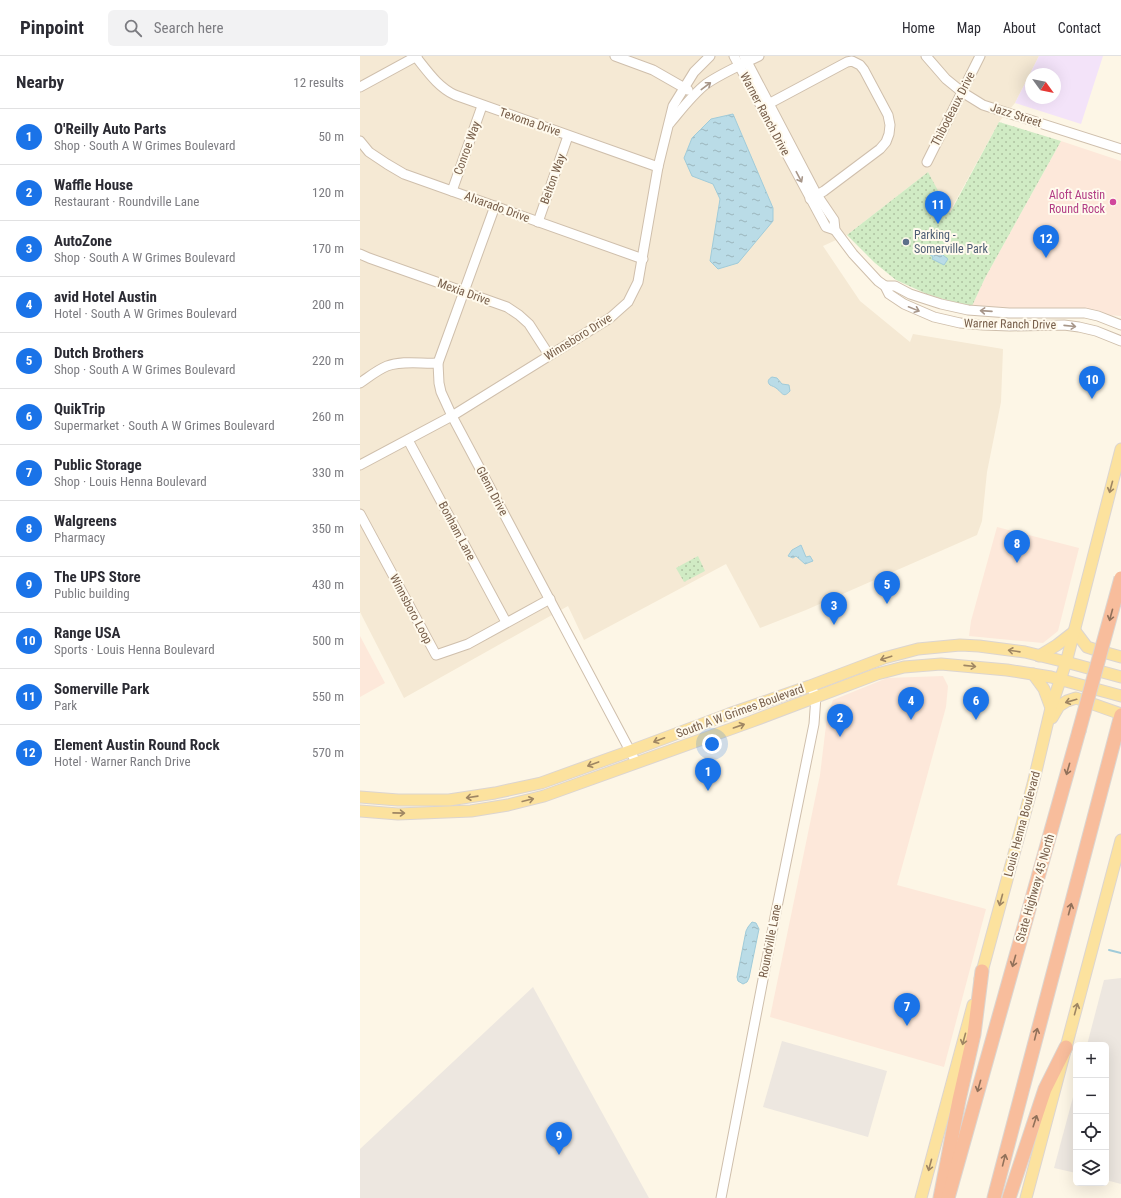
<!DOCTYPE html>
<html lang="en">
<head>
<meta charset="utf-8">
<style>
  body { margin:0; font-family:"Roboto Condensed",sans-serif; background:#f2f2f3; color:#2b2b33 }
  .controls { position:absolute; right:12px; bottom:12px; display:grid; overflow:hidden; border-radius:6px; box-shadow:0 4px 16px #0002 }
  .controls button { width:36px; height:36px; display:grid; place-items:center; padding:0; border:0; border-bottom:1px solid #e1e1e2; background:#fff; color:#2b2b33; font:20px sans-serif }
  .compass { position:absolute; left:665px; top:12px; width:36px; height:36px; border-radius:50%; background:#fff; box-shadow:0 4px 16px #0002; rotate:123deg }
  .you { position:absolute; left:352px; top:688px; width:14px; height:14px; margin:-10px; border:3px solid #fff; border-radius:50%; background:#1a73e8; box-shadow:0 0 0 6px #1a73e833 }
  .badge { display:grid; place-items:center; width:26px; height:26px; border-radius:50%; background:#1a73e8; color:#fff; font-size:13px; font-weight:700 }
  .pin { position:absolute; translate:-50% -33px; filter:drop-shadow(0 1px 2px #0008) }
  .pin::after { content:''; position:absolute; top:21px; width:14px; height:12px; background:inherit; clip-path:polygon(0 0,100% 0,50% 100%) }
  .list { margin:0; padding:0; list-style:none }
  h2 { display:flex; justify-content:space-between; align-items:center; height:52px; margin:0; padding:0 16px; font-size:17px }
  h2 small { font-size:13px; font-weight:400; color:#7c7c81 }
  .list li { display:grid; grid-template-columns:26px 1fr auto; gap:12px; align-items:center; box-sizing:border-box; height:56px; padding:0 16px; border-top:1px solid #e1e1e2 }
  .list b { display:block; font-size:15px; white-space:nowrap }
  .list p { margin:0; font-size:13px; white-space:nowrap; color:#7c7c81 }
  .list em { font-size:13px; font-style:normal; color:#7c7c81 }
  .icon { flex:none; width:22px; height:22px; fill:none; stroke:currentColor; stroke-width:2; stroke-linecap:round; stroke-linejoin:round }
  .map { position:relative; flex:none; width:761px; height:1142px; overflow:hidden }
  header { display:flex; align-items:center; gap:24px; box-sizing:border-box; height:56px; padding:0 20px; background:#fff; border-bottom:1px solid #e1e1e2 }
  header strong { font-size:19px }
  nav { display:flex; gap:22px; margin-inline-start:auto; font-size:14px }
  .search { width:280px; height:36px; background:#f2f2f3; display:flex; align-items:center; gap:10px; box-sizing:border-box; padding:0 14px; border-radius:6px; color:#7c7c81; font-size:15px }
  main { display:flex }
  aside { flex:1; background:#fff }
  .map>svg:first-child { display:block }
  .residential { fill:#f5e9d4 }
  .commercial { fill:#fde8da }
  .industrial { fill:#ede7e0 }
  .education { fill:#f3e3f9; fill-rule:evenodd }
  .park { fill:url(#park-dots) }
  .water { fill:url(#water-ripples); stroke:#a0cbd9 }
  .lines { fill:none; stroke-linecap:round; stroke-linejoin:round }
  .stream { stroke:#a0cbd9; stroke-width:2 }
  .minor-casing { stroke:#cfbfac; stroke-width:11 }
  .major-casing { stroke:#dcd5d0; stroke-width:13 }
  .highway-casing { stroke:#dcd5d0; stroke-width:15 }
  .minor { stroke:#fff; stroke-width:9 }
  .major { stroke:#fce29e; stroke-width:11 }
  .highway { stroke:#f8bd9c; stroke-width:13 }
  .highway-bridge-casing { stroke:#dcd5d0; stroke-width:15; stroke-linecap:butt }
  .highway-bridge { stroke:#f8bd9c; stroke-width:13 }
  .oneway { stroke:#a79689 }
  .oneway2 { stroke:#9f8663 }
  .oneway3 { stroke:#91715a }
  .hotel-dot { fill:#d1479c; stroke:#fffaed; stroke-width:1.5 }
  .service-dot { fill:#5c6f8a; stroke:#fffaed; stroke-width:1.5 }
  .labels { text-anchor:middle; stroke-width:4; stroke-linejoin:round; paint-order:stroke }
  .street-label { font-size:12px; fill:#775e4a; stroke:#fffaed }
  .hotel-label { font-size:12px; fill:#b23c85; stroke:#fffaed; text-anchor:end }
  .service-label { font-size:12px; fill:#4e5e75; stroke:#fffaed; text-anchor:start }
</style>
</head>
<body>
<header>
<strong>Pinpoint</strong>
<div class="search"><svg class="icon" aria-label="search" viewBox="0 0 24 24"><circle cx="10" cy="10" r="6"/><path d="M15 15l6 6"/></svg>Search here</div>
<nav><a>Home</a><a>Map</a><a>About</a><a>Contact</a></nav>
</header>
<main>
<aside>
<h2>Nearby<small>12 results</small></h2>
<ul class="list">
<li><span class="badge">1</span><div><b>O'Reilly Auto Parts</b><p>Shop · South A W Grimes Boulevard</p></div><em>50 m</em></li>
<li><span class="badge">2</span><div><b>Waffle House</b><p>Restaurant · Roundville Lane</p></div><em>120 m</em></li>
<li><span class="badge">3</span><div><b>AutoZone</b><p>Shop · South A W Grimes Boulevard</p></div><em>170 m</em></li>
<li><span class="badge">4</span><div><b>avid Hotel Austin</b><p>Hotel · South A W Grimes Boulevard</p></div><em>200 m</em></li>
<li><span class="badge">5</span><div><b>Dutch Brothers</b><p>Shop · South A W Grimes Boulevard</p></div><em>220 m</em></li>
<li><span class="badge">6</span><div><b>QuikTrip</b><p>Supermarket · South A W Grimes Boulevard</p></div><em>260 m</em></li>
<li><span class="badge">7</span><div><b>Public Storage</b><p>Shop · Louis Henna Boulevard</p></div><em>330 m</em></li>
<li><span class="badge">8</span><div><b>Walgreens</b><p>Pharmacy</p></div><em>350 m</em></li>
<li><span class="badge">9</span><div><b>The UPS Store</b><p>Public building</p></div><em>430 m</em></li>
<li><span class="badge">10</span><div><b>Range USA</b><p>Sports · Louis Henna Boulevard</p></div><em>500 m</em></li>
<li><span class="badge">11</span><div><b>Somerville Park</b><p>Park</p></div><em>550 m</em></li>
<li><span class="badge">12</span><div><b>Element Austin Round Rock</b><p>Hotel · Warner Ranch Drive</p></div><em>570 m</em></li>
</ul>
</aside>
<div class="map">
<svg width="761" height="1142" viewBox="0 0 761 1142">
  <defs>
    <pattern id="park-dots" width="8" height="8" patternUnits="userSpaceOnUse"><rect width="8" height="8" fill="#d0ebc4"/><path d="M2 2h.1M6 6h.1" fill="none" stroke="#aec2a1" stroke-width="1.8" stroke-linecap="round"/></pattern>
    <pattern id="water-ripples" width="26" height="14" patternUnits="userSpaceOnUse"><rect width="26" height="14" fill="#badce7"/><path d="M2 4q2-2 4 0t4 0M15 11q2-2 4 0t4 0" fill="none" stroke="#9cb6bd"/></pattern>
  </defs>
  <rect width="100%" height="100%" fill="#fdf6e6"/>
  <polygon class="residential" points="0,0 679,0 655,47 639,66 589,157 568,116 487,179 463,190 500,245 550,286 553,278 643,293 641,346 627,416 622,465 617,479 446,554 400,572 366,508 224,584 208,550 44,642 0,556"/>
  <g class="commercial">
    <polygon points="701,85 761,105 761,260 612,250 625,222"/>
    <polygon points="637,471 719,492 698,575 683,587 609,580 611,565"/>
    <polygon points="0,580 25,627 0,641"/>
    <polygon points="583,620 588,630 586,651 537,829 626,853 584,1011 410,961 460,719 467,661 473,644 527,622"/>
  </g>
  <g class="industrial">
    <polygon points="761,922 761,1128 746,1124 746,989 727,989 744,924"/>
    <polygon points="173,931 289,1142 0,1142 0,1093"/>
    <polygon points="422,985 527,1015 508,1081 403,1051"/>
    <polygon points="716,1030 716,1117 694,1112"/>
  </g>
  <path class="education" d="M 679,0 L 743,0 L 721,68 L 655,47 ZM 671,18 L 695,18 L 695,42 L 671,42 Z"/>
  <g class="park">
    <polygon points="639,66 701,85 625,222 612,250 590,245 567,238 536,224 515,207 487,179 568,116 590,157"/>
    <polygon points="338,500 345,515 324,526 316,512"/>
  </g>
  <g class="water">
    <polygon points="373,58 413,152 413,165 378,207 358,213 350,205 360,143 353,128 332,120 324,102 332,82 351,63"/>
    <polygon points="570,189 576,191 581,195 579,196 588,203 584,209 572,203 573,201 565,195"/>
    <path d="M 412,321 L 417,322 L 422,328 L 429,329 L 430,335 C 423,343 422,336 416,332 C 415,331 412,330 410,329 C 407,326 408,323 412,321 Z"/>
    <polygon points="441,489 446,501 450,500 453,505 445,508 436,500 433,502 428,500 432,494"/>
    <polygon points="392,866 396,867 399,873 389,922 387,926 383,928 378,925 377,921 386,875 388,871"/>
  </g>
  <g class="lines">
    <polyline class="stream" points="749,894 761,897"/>
    <g class="minor-casing">
      <g id="minor">
        <polyline points="255,0 293,14 328,34"/>
        <polyline points="374,0 466,171 475,174"/>
        <polyline points="384,0 457,139 474,164 475,174 493,198 518,225 525,230 529,238 544,248 574,261 600,267 623,269 650,270 704,269 719,271 736,275 761,285"/>
        <polyline points="566,0 586,23 602,36 623,49 761,93"/>
        <path d="M 56,1 C 68,16 78,31 95,39 L 298,111"/>
        <polyline points="0,31 57,0"/>
        <polyline points="401,52 487,6 492,5 500,9 504,14 528,59 530,69 529,78 526,86 520,93 464,135 450,143"/>
        <path d="M 310,67 C 321,54 332,39 346,28 C 362,17 381,9 399,0"/>
        <polyline points="0,85 9,96 27,108 44,118 283,203"/>
        <polyline points="567,106 620,0"/>
        <polyline points="92,135 122,50"/>
        <polyline points="135,150 78,307 79,327 81,336 92,360 276,706"/>
        <polyline points="178,166 208,80"/>
        <polyline points="0,198 9,202 147,251 159,259 169,268 189,299"/>
        <polyline points="525,230 535,230 550,238 581,248 608,254 649,257 725,257 738,260 761,269"/>
        <path d="M 0,327 C 9,321 17,314 27,310 C 43,304 62,308 78,307"/>
        <polyline points="48,384 146,566"/>
        <polyline points="0,409 92,360 250,262 268,246 278,226 298,111 313,50 334,16 350,0"/>
        <polyline points="0,458 76,599 108,588 190,543"/>
        <polyline points="361,1142 415,861 454,668 456,640 450,630"/>
      </g>
    </g>
    <g class="major-casing">
      <g id="major">
        <polyline points="715,575 727,591 736,594 761,601"/>
        <polyline points="679,600 697,589 715,575"/>
        <polyline points="673,618 684,633 691,652"/>
        <polyline points="692,662 699,650 707,645 716,642 761,658"/>
        <polyline points="0,741 38,744 89,744 135,737 181,727 270,695 369,658 450,630 524,602 558,593 600,589 619,590 665,596 706,606 761,621"/>
        <polyline points="0,755 38,758 111,755 148,749 184,740 390,666 517,618 544,611 581,608 647,614 691,621 761,640"/>
        <polyline points="620,923 673,728 691,652 707,603 761,393"/>
        <polyline points="561,1142 613,949"/>
        <polyline points="666,1142 761,784"/>
      </g>
    </g>
    <g class="highway-casing">
      <g id="highway">
        <polyline points="580,1142 599,1044 614,978 622,915"/>
        <polyline points="588,1142 719,675"/>
        <polyline points="634,1142 761,659"/>
        <polyline points="649,1142 685,1033 706,991"/>
      </g>
    </g>
    <use href="#minor" class="minor"/>
    <use href="#major" class="major"/>
    <use href="#highway" class="highway"/>
    <g class="highway-bridge-casing">
      <polyline id="highway-bridge" points="719,675 761,522"/>
    </g>
    <use href="#highway-bridge" class="highway-bridge"/>
  </g>
  <defs><path id="oneway-shaft" d="M-6 0H5M1.5-3L5.5 0L1.5 3" fill="none" stroke-width="1.6" stroke-linecap="round" stroke-linejoin="round"/></defs>
  <g class="oneway">
    <use href="#oneway-shaft" transform="translate(346 30) rotate(-37)"/>
    <use href="#oneway-shaft" transform="translate(439 121) rotate(62)"/>
    <use href="#oneway-shaft" transform="translate(554 253) rotate(22)"/>
    <use href="#oneway-shaft" transform="translate(626 255) rotate(-176)"/>
    <use href="#oneway-shaft" transform="translate(710 270) rotate(6)"/>
  </g>
  <g class="oneway2">
    <use href="#oneway-shaft" transform="translate(751 431) rotate(105)"/>
    <use href="#oneway-shaft" transform="translate(654 595) rotate(-172)"/>
    <use href="#oneway-shaft" transform="translate(526 602) rotate(162)"/>
    <use href="#oneway-shaft" transform="translate(610 610) rotate(6)"/>
    <use href="#oneway-shaft" transform="translate(711 645) rotate(164)"/>
    <use href="#oneway-shaft" transform="translate(379 670) rotate(-19)"/>
    <use href="#oneway-shaft" transform="translate(299 684) rotate(159)"/>
    <use href="#oneway-shaft" transform="translate(233 708) rotate(160)"/>
    <use href="#oneway-shaft" transform="translate(112 741) rotate(172)"/>
    <use href="#oneway-shaft" transform="translate(168 744) rotate(-14)"/>
    <use href="#oneway-shaft" transform="translate(39 757) rotate(1)"/>
    <use href="#oneway-shaft" transform="translate(641 844) rotate(105)"/>
    <use href="#oneway-shaft" transform="translate(716 953) rotate(-75)"/>
    <use href="#oneway-shaft" transform="translate(604 983) rotate(105)"/>
    <use href="#oneway-shaft" transform="translate(570 1109) rotate(105)"/>
  </g>
  <g class="oneway3">
    <use href="#oneway-shaft" transform="translate(751 559) rotate(105)"/>
    <use href="#oneway-shaft" transform="translate(708 713) rotate(106)"/>
    <use href="#oneway-shaft" transform="translate(710 853) rotate(-75)"/>
    <use href="#oneway-shaft" transform="translate(654 905) rotate(106)"/>
    <use href="#oneway-shaft" transform="translate(676 978) rotate(-76)"/>
    <use href="#oneway-shaft" transform="translate(619 1030) rotate(106)"/>
    <use href="#oneway-shaft" transform="translate(675 1065) rotate(-72)"/>
    <use href="#oneway-shaft" transform="translate(644 1104) rotate(-76)"/>
  </g>
  <circle class="hotel-dot" cx="753" cy="146" r="4"/>
  <circle class="service-dot" cx="546" cy="186" r="4"/>
  <g class="labels">
    <g class="street-label">
      <text transform="translate(593 53) rotate(-63)" y="4">Thibodeaux Drive</text>
      <text transform="translate(405 58) rotate(62)" y="4">Warner Ranch Drive</text>
      <text transform="translate(656 59) rotate(18)" y="4">Jazz Street</text>
      <text transform="translate(170 66) rotate(19)" y="4">Texoma Drive</text>
      <text transform="translate(107 92) rotate(-70)" y="4">Conroe Way</text>
      <text transform="translate(193 123) rotate(-70)" y="4">Belton Way</text>
      <text transform="translate(137 151) rotate(20)" y="4">Alvarado Drive</text>
      <text transform="translate(104 236) rotate(20)" y="4">Mexia Drive</text>
      <text transform="translate(650 268) rotate(1)" y="4">Warner Ranch Drive</text>
      <text transform="translate(218 281) rotate(-32)" y="4">Winnsboro Drive</text>
      <text transform="translate(132 435) rotate(62)" y="4">Glenn Drive</text>
      <text transform="translate(97 475) rotate(62)" y="4">Bonham Lane</text>
      <text transform="translate(51 553) rotate(62)" y="4">Winnsboro Loop</text>
      <text transform="translate(380 655) rotate(-20)" y="4">South A W Grimes Boulevard</text>
      <text transform="translate(662 768) rotate(-75)" y="4">Louis Henna Boulevard</text>
      <text transform="translate(675 832) rotate(-74)" y="4">State Highway 45 North</text>
      <text transform="translate(410 885) rotate(-79)" y="4">Roundville Lane</text>
    </g>
    <g class="hotel-label">
      <text x="745" y="143">Aloft Austin<tspan x="745" dy="14">Round Rock</tspan></text>
    </g>
    <g class="service-label">
      <text x="554" y="183">Parking -<tspan x="554" dy="14">Somerville Park</tspan></text>
    </g>
  </g>
</svg>
<div class="controls">
<button>+</button>
<button>−</button>
<button><svg class="icon" aria-label="locate" viewBox="0 0 24 24"><circle cx="12" cy="12" r="6"/><path d="M12 2v4M12 18v4M2 12h4M18 12h4"/></svg></button>
<button><svg class="icon" aria-label="layers" viewBox="0 0 24 24"><path d="M12 4l9 5-9 5-9-5zM3 14l9 5 9-5"/></svg></button>
</div>
<svg class="compass" viewBox="-18 -18 36 36"><path d="M0-13l5 13h-10z" fill="#e53935"/><path d="M0 13l5-13h-10z" fill="#7c7c81"/></svg>
<div class="you"></div>
<div class="pin badge" style="left:348px;top:735px">1</div>
<div class="pin badge" style="left:480px;top:681px">2</div>
<div class="pin badge" style="left:474px;top:569px">3</div>
<div class="pin badge" style="left:551px;top:664px">4</div>
<div class="pin badge" style="left:527px;top:548px">5</div>
<div class="pin badge" style="left:616px;top:664px">6</div>
<div class="pin badge" style="left:547px;top:970px">7</div>
<div class="pin badge" style="left:657px;top:507px">8</div>
<div class="pin badge" style="left:199px;top:1099px">9</div>
<div class="pin badge" style="left:732px;top:343px">10</div>
<div class="pin badge" style="left:578px;top:168px">11</div>
<div class="pin badge" style="left:686px;top:202px">12</div>
</div>
</main>
</body>
</html>
